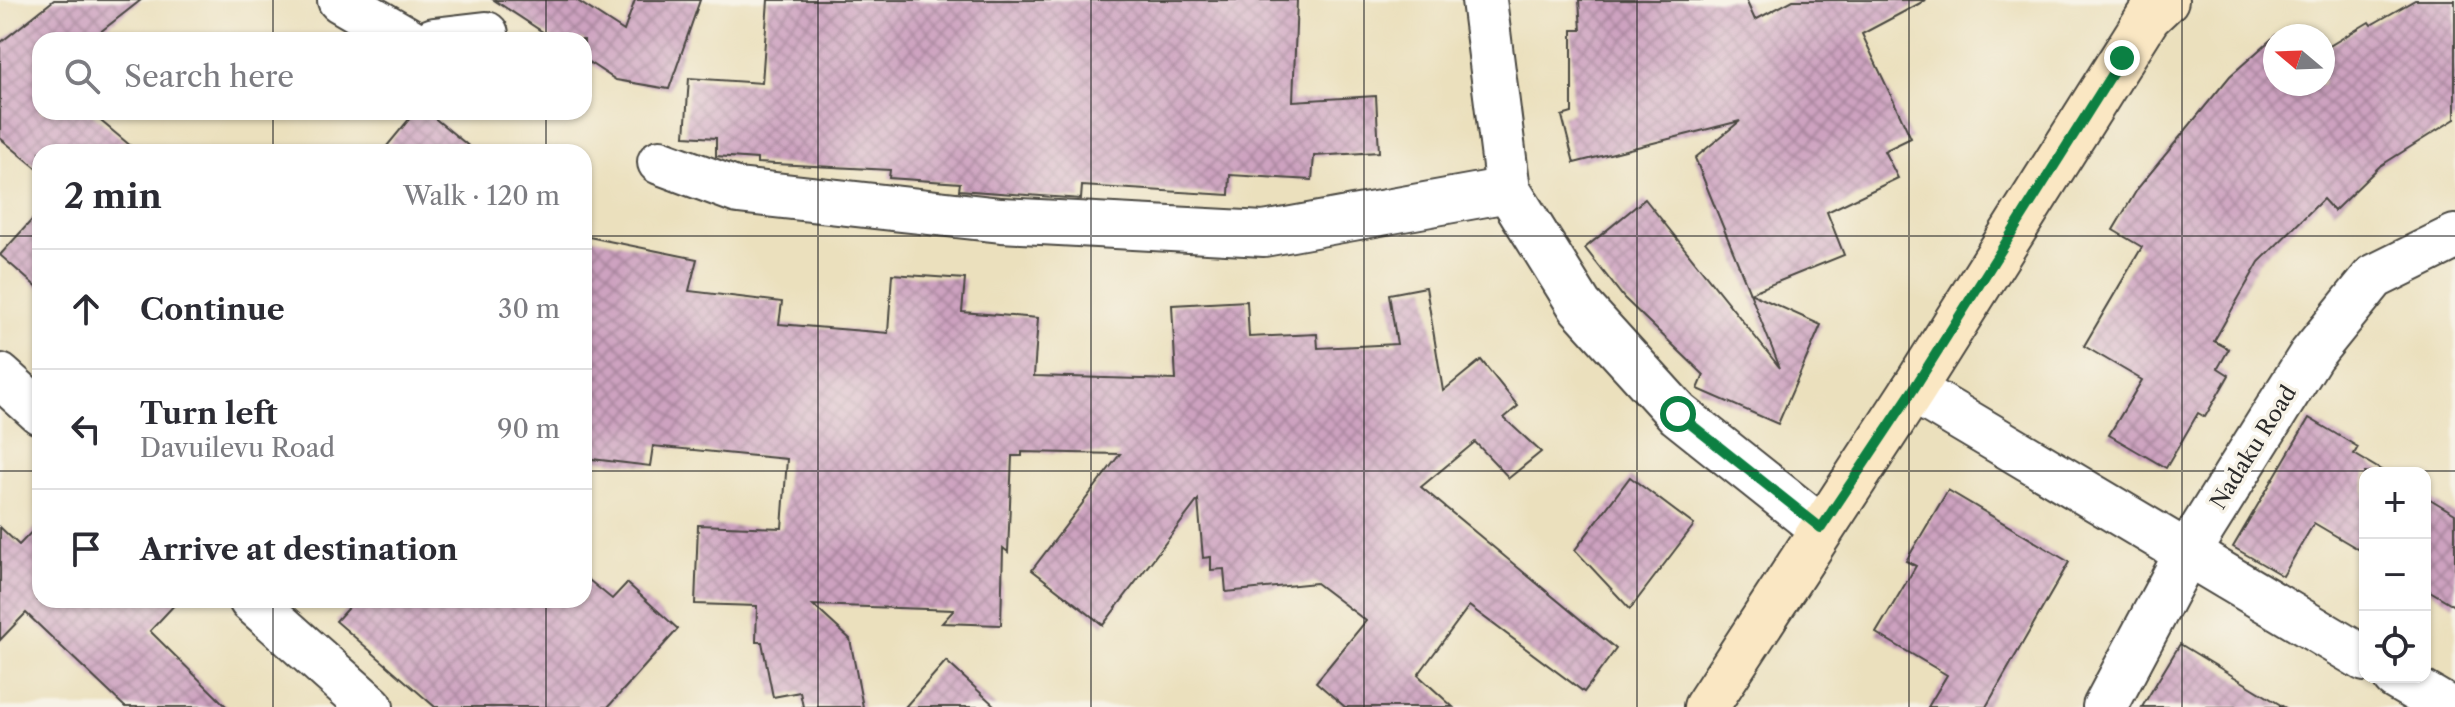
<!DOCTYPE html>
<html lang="en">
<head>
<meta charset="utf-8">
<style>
  body { margin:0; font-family:"Libre Caslon Text",serif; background:#f7f7f7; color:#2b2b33 }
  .controls { position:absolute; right:24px; bottom:24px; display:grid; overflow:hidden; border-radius:16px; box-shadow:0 2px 6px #0004 }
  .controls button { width:72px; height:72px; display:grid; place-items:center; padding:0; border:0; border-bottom:2px solid #e1e1e2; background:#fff; color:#2b2b33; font:40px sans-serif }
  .compass { position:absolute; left:2263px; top:24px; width:72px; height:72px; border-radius:50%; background:#fff; box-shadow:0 2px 6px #0004; rotate:289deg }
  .stop { position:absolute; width:24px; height:24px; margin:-18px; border:6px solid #0b8043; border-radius:50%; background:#fff }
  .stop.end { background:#0b8043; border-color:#fff; box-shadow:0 2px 8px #0008 }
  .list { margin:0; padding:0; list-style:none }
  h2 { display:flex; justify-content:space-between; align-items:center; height:104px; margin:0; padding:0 32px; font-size:34px }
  h2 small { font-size:26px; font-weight:400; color:#7c7c81 }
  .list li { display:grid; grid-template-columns:52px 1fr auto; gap:24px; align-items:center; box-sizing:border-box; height:120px; padding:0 32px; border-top:2px solid #e1e1e2 }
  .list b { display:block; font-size:30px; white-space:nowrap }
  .list p { margin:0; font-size:26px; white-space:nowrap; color:#7c7c81 }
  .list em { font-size:26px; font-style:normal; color:#7c7c81 }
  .icon { flex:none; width:44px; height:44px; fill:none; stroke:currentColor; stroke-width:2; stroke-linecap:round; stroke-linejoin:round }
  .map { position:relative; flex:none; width:2455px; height:707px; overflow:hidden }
  .search { position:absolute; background:#fff; box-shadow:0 2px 6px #0004; left:32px; top:32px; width:560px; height:88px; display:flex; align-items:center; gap:20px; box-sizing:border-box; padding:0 28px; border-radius:24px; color:#7c7c81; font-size:30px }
  .panel { position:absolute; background:#fff; box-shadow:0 2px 6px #0004; left:32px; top:144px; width:560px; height:464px; border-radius:24px }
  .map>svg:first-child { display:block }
  .building { fill:url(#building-cross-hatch) }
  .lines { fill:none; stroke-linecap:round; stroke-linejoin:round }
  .street-casing { stroke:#484641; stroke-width:48 }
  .secondary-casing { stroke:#484641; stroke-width:48 }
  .street { stroke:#fff; stroke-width:44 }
  .secondary { stroke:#fae7c3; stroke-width:44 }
  .route { stroke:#0b8043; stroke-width:10 }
  .grid { fill:none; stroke:#2b2b2b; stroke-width:2; stroke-opacity:0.55 }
  .labels { text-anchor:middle; stroke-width:7; stroke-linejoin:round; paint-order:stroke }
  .street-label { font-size:22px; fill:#2b2b2b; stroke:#f7f3e8 }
</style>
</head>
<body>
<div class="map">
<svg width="2455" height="707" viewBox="0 0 2455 707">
  <defs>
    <pattern id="building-cross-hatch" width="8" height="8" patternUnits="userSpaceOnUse" patternTransform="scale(2)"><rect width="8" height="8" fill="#cda2c0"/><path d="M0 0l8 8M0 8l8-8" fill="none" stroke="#a7849c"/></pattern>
  </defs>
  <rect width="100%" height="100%" fill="#f7f3e8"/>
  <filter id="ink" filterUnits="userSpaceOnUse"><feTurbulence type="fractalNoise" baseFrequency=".0125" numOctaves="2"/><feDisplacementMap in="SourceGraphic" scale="16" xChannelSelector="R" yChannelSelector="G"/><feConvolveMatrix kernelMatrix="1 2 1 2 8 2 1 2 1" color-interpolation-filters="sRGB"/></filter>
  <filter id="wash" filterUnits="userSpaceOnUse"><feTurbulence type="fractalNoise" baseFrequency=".006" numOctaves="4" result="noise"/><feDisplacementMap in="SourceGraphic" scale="32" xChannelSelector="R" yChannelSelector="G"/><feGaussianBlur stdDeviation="1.8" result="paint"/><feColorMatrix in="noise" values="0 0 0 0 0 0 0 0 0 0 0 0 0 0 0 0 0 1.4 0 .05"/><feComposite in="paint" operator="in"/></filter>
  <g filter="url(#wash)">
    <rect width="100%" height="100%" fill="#ebe0bd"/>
    <g id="blocks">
      <g class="building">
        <polygon points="54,0 141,0 90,40 40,40 40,112 90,112 138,152 40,152 40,171 0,138 0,43"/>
        <polygon points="494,0 576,0 624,31 635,0 700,0 669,89 616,80 584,59 584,40 555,40"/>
        <polygon points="768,0 1297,0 1293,101 1376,96 1379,152 1314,156 1312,180 1230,175 1229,195 1082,186 1081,199 959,190 960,183 889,178 890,170 757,163 757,159 716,156 716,138 685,136 689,78 762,83"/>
        <polygon points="1579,0 1746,0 1755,20 1793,0 1926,0 1862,34 1911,138 1884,151 1898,178 1827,212 1844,255 1750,293 1695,158 1740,121 1574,163 1562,116 1572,113 1572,30 1581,30"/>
        <polygon points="2415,0 2455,0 2455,119 2380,166 2334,211 2323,199 2259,262 2214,341 2229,349 2218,368 2229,375 2205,417 2198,413 2166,468 2109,435 2142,380 2084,346 2142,247 2113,230 2138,188 2230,76 2275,36 2275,84 2323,84 2323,50 2369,22 2371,25"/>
        <polygon points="415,112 427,112 476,152 382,152"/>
        <polygon points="1645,199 1780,368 1750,293 1821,325 1778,424 1698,389 1704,375 1624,298 1585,248"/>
        <polygon points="40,211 40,290 0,255"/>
        <polygon points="584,236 697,259 689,291 782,302 779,324 888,333 892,274 965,279 962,312 1038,318 1034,376 1176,380 1172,305 1247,301 1249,337 1317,334 1318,348 1397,344 1389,294 1426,287 1443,391 1481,360 1518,406 1504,418 1541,452 1509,478 1475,442 1421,487 1616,649 1584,692 1469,606 1418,675 1453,707 1345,707 1316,682 1366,621 1316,583 1226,592 1224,569 1211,570 1211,557 1203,558 1198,500 1103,625 1032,570 1120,454 1022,452 1022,456 1012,456 1008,552 1003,548 1001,625 942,623 954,610 813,605 850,639 863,707 803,707 800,692 773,697 762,642 756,642 757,606 695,604 698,525 782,528 787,459 653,446 650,466 584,458"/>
        <polygon points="2309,418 2358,447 2354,454 2386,473 2365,473 2365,553 2314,523 2283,576 2233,547"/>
        <polygon points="1630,477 1694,525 1630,609 1575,550"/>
        <polygon points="1948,490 2069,562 1986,707 1928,707 1947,675 1876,633 1916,566 1906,561"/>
        <polygon points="2425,496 2455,514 2455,606 2425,588"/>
        <polygon points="40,523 38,600 179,600 150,631 227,707 125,707 26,613 0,640 0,527 19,545"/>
        <polygon points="584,576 612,599 627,583 678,629 608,707 435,707 336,621 355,600 584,600"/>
        <polygon points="2180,644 2284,707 2142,707"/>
        <polygon points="946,661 996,707 905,707"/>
      </g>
    </g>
  </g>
  <g filter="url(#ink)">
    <use href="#blocks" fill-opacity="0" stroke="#484641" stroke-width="2"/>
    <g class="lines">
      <g class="street-casing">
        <g id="street">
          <polyline points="340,0 409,40"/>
          <polyline points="1484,0 1508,190 1580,306 1678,414 1821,528"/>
          <polyline points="434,40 486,34"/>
          <polyline points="660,162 738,191 1001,220 1264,234 1508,190"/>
          <polyline points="0,376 40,412"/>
          <polyline points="1913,390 2365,659"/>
          <polyline points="251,600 371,707"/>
          <polyline points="2395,677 2446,707"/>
          <polyline points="2105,707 2187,553 2311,355 2374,277 2455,237"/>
        </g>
      </g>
      <g class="secondary-casing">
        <polyline id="secondary" points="1706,707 1913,390 2148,17 2166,0"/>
      </g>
      <use href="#street" class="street"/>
      <use href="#secondary" class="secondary"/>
    </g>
  </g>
  <g class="lines" filter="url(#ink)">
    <polyline class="route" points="1678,414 1821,528 1913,390 2122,58"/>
  </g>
  <path class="grid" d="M 273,0 L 273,40M 546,0 L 546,40M 818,0 L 818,707M 1091,0 L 1091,707M 1364,0 L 1364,707M 1637,0 L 1637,707M 1909,0 L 1909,707M 2182,0 L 2182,707M 273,112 L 273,152M 546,112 L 546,152M 0,236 L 40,236M 584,236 L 2455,236M 0,471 L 40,471M 584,471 L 2455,471M 273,600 L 273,707M 546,600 L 546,707"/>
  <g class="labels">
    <g class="street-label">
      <text transform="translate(2253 447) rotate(-58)" y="8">Nadaku Road</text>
    </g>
  </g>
</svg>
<div class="controls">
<button>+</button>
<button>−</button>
<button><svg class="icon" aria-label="locate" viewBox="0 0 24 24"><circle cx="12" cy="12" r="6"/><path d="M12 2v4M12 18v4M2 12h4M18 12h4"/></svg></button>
</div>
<svg class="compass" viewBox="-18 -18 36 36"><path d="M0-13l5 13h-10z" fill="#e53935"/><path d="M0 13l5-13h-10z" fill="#7c7c81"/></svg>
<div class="stop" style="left:1678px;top:414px"></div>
<div class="stop end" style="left:2122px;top:58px"></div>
<div class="search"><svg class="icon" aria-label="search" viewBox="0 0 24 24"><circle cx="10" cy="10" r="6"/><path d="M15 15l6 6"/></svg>Search here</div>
<section class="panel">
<h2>2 min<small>Walk · 120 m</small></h2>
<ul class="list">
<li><svg class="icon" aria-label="ahead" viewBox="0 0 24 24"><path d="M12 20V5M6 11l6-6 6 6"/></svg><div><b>Continue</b></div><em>30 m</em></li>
<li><svg class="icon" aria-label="left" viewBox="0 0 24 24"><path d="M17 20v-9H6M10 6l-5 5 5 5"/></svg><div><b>Turn left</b><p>Davuilevu Road</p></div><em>90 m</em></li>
<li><svg class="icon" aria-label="arrive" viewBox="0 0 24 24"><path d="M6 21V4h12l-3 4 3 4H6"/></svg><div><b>Arrive at destination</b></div></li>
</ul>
</section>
</div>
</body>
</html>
